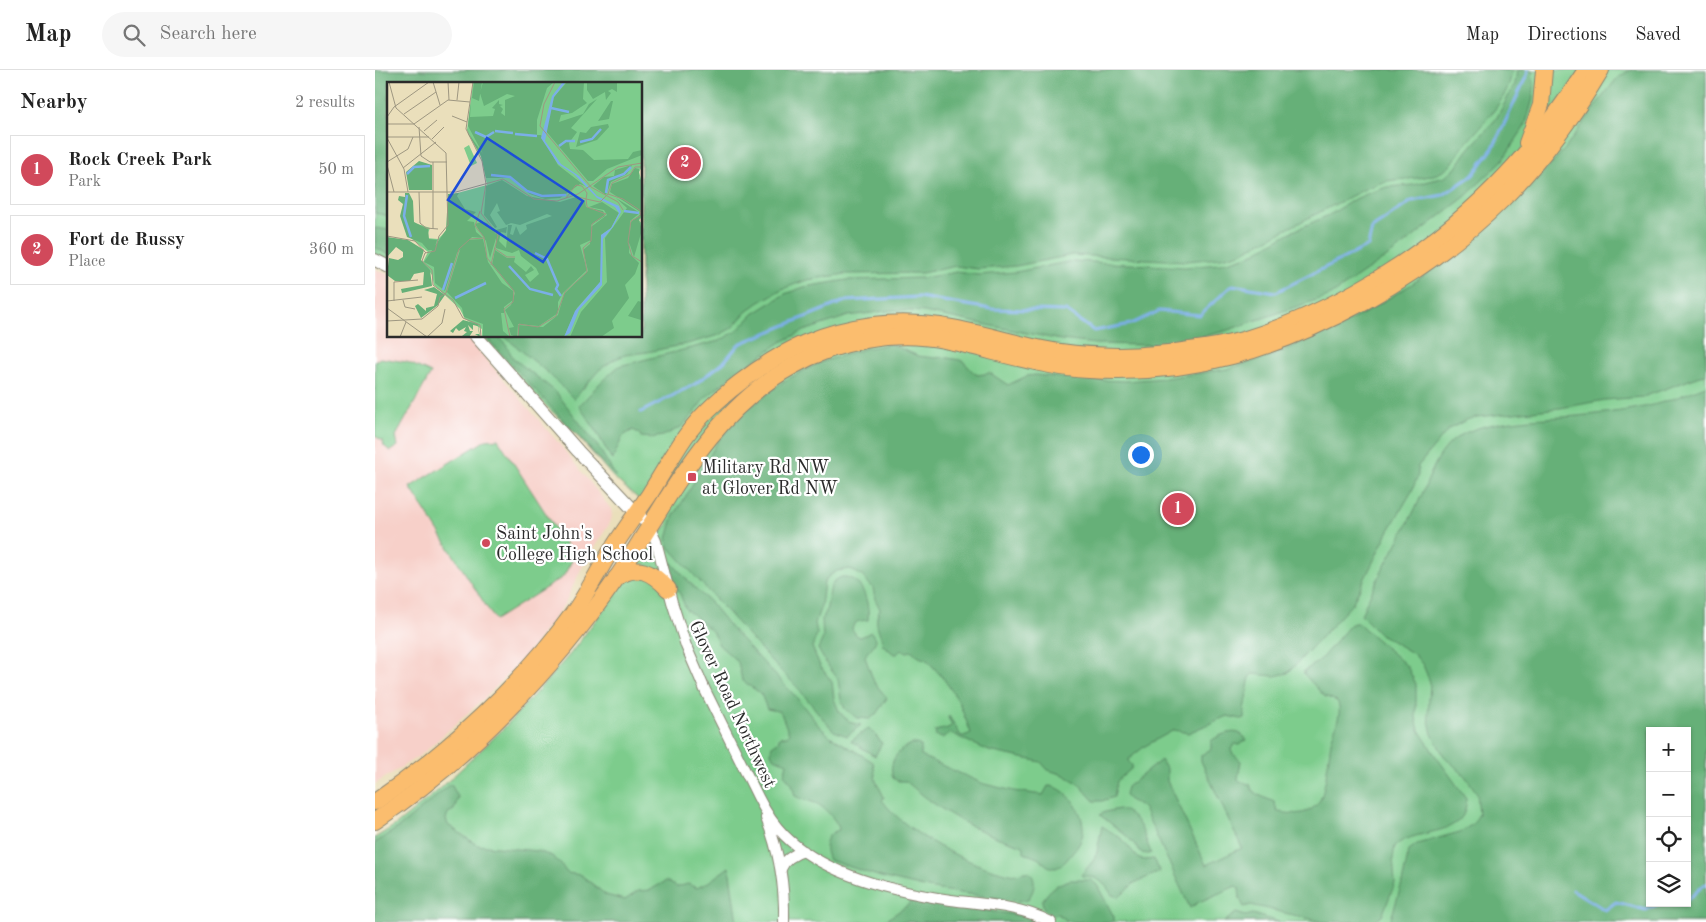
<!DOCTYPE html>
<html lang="en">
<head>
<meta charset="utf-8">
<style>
  body { margin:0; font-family:"Old Standard TT",serif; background:#f6f6f6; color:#222 }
  .controls { position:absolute; right:15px; bottom:15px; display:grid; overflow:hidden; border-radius:0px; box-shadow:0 1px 4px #0004 }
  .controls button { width:45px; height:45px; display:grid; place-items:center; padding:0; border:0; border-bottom:1px solid #e0e0e0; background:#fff; color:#222; font:25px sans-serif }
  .you { position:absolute; left:765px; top:384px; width:18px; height:18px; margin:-12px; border:4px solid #fff; border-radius:50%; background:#1a73e8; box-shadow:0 0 0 8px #1a73e833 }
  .badge { display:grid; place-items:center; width:32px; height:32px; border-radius:50%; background:#d1495b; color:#fff; font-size:16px; font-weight:700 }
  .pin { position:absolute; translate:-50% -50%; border:2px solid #fff; box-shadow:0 1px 5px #0006 }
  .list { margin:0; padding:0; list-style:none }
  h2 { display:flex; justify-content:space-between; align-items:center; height:65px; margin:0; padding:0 20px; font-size:21px }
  h2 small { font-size:16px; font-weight:400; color:#767676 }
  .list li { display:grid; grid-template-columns:32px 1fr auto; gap:15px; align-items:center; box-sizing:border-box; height:70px; margin:0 10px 10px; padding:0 10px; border:1px solid #e0e0e0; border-radius:0px }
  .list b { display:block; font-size:19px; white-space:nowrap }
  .list p { margin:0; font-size:16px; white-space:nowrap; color:#767676 }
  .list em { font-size:16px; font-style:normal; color:#767676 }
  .icon { flex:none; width:28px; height:28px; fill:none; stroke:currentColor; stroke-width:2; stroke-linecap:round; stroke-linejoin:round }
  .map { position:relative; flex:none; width:1331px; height:852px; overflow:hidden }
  header { display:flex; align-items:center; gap:30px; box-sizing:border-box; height:70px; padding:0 25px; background:#fff; border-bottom:1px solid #e0e0e0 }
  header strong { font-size:24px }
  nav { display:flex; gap:28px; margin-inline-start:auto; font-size:18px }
  .search { width:350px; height:45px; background:#f6f6f6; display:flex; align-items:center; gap:12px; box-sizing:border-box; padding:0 18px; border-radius:28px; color:#767676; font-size:19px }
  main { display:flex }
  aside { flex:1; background:#fff }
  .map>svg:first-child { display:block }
  .built { fill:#f7d0c9 }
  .green { fill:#7dcc8c; stroke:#547c5c; fill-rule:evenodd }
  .forest { fill:#66b078; stroke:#486e52; fill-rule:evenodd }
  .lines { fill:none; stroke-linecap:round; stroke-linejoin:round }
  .stream { stroke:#7bafe8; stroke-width:3 }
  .minor-casing { stroke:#8a8573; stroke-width:12 }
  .tertiary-casing { stroke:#8a8573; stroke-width:14 }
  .primary-casing { stroke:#8a8573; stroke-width:18 }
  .minor { stroke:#fff; stroke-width:10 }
  .tertiary { stroke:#fff; stroke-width:12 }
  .primary { stroke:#fbbd6e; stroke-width:16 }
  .poi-dot { fill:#d1495b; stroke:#fff; stroke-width:2 }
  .labels { text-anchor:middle; stroke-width:4.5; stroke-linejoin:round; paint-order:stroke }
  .poi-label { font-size:18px; fill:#2b2b2b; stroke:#fff; text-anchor:start }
  .street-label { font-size:18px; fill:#2b2b2b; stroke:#fff }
  .inset-river { fill:none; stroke:#7bafe8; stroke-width:2.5 }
  .inset-road { fill:none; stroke:#9e9781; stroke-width:1 }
  .view { fill:#1d4ed8; fill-opacity:0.15; stroke:#1d4ed8; stroke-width:2.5 }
  .inset-edge { fill:none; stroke:#2b2b2b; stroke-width:2.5 }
</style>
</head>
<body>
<header>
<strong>Map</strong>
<div class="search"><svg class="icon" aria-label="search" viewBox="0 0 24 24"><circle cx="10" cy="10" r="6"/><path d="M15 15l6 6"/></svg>Search here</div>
<nav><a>Map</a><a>Directions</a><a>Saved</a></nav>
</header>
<main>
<aside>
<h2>Nearby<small>2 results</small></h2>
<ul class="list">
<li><span class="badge">1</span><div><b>Rock Creek Park</b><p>Park</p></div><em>50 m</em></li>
<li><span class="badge">2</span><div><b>Fort de Russy</b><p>Place</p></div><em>360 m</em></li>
</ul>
</aside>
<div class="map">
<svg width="1331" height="852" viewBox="0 0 1331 852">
  <rect width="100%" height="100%" fill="#fff"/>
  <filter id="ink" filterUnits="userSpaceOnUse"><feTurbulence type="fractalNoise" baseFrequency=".02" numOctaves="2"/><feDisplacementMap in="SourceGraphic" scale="10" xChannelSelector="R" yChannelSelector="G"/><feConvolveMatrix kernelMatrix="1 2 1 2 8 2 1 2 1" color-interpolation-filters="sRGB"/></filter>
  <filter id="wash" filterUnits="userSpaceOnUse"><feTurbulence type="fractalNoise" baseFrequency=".0096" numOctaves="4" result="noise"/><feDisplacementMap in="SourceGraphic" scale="20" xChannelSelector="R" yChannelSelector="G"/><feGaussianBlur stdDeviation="1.12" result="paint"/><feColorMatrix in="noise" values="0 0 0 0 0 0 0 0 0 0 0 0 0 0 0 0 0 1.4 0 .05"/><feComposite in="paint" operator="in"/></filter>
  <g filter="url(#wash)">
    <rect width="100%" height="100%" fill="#eadfbb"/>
    <polygon class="built" points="0,199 14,205 14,266 91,266 182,371 236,439 237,446 235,453 209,493 190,533 157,578 114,624 47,684 0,714"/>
    <g class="green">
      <path d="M 0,0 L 1331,0 L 1331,852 L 4,852 L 0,845 L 0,768 L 22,754 L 66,718 L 127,660 L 157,627 L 196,583 L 255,504 L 270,480 L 293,454 L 238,407 L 201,364 L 169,334 L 107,266 L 266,266 L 266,14 L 14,14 L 14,192 L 0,185 ZM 1275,661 L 1312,661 L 1312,833 L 1275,833 Z"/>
      <polygon points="5,288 32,292 56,303 21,366 23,376 15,381 9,376 8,371 0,366 0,291"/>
      <polygon points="123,369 199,487 188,507 120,550 35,417 111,370"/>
    </g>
    <g class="forest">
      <path d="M 0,0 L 1137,0 L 1137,1 C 1133,32 1106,54 1088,77 C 1081,86 1078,96 1068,101 C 1052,110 1030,108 1012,111 C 1004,113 997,116 990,119 L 865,183 L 846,188 L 810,191 L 697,185 L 641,196 L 603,199 L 581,196 L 547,203 L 470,204 L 432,210 L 407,219 L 383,233 L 371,242 L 357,258 L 344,265 L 312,274 L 272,282 L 250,285 L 240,289 L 224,300 L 199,329 L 173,303 L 129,266 L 266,266 L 266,14 L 14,14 L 14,146 L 0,143 Z"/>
      <polygon points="1142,0 1157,0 1159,19 1157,32 1150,56 1127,91 1091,126 1019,182 956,225 850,261 825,267 774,275 721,274 686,270 549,242 519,240 473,246 429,261 406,272 357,306 329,329 319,343 306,357 288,366 276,368 266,367 264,363 258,360 248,366 237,390 220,359 204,336 226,312 244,296 344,271 362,261 378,244 410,224 429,217 472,210 548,208 582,202 603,205 641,202 698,191 810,197 845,194 876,185 914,163 956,144 978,130 994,123 1012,117 1039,115 1070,107 1080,99 1093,80 1121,49 1140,14"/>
      <path d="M 1256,0 L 1331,0 L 1331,304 L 1268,327 L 1230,330 L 1185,338 L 1102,347 L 1091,350 L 1073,360 L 1043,396 L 1043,405 L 1037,421 L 1013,462 L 977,534 L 913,603 L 900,606 L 877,604 L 875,606 L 869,640 L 869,648 L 866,649 L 852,646 L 813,663 L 799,660 L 770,676 L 754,689 L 753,691 L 757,695 L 757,698 L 742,711 L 739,727 L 727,731 L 719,731 L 703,713 L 689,705 L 673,700 L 666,692 L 614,681 L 575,663 L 567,668 L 561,666 L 560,661 L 573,658 L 577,655 L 573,648 L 574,646 L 586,666 L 589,666 L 596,663 L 584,632 L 569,609 L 552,590 L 544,587 L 536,580 L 533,582 L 526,580 L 522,584 L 519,584 L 508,575 C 506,562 497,553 505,539 L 500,529 L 498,518 L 487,506 L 475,499 L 462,501 L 454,506 L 449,512 L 446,536 L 440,553 L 442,564 L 437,577 L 445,596 L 457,612 L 459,629 L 464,641 L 469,647 L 477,653 L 486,655 L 472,666 L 459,661 L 450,651 L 423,618 L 399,594 L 293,476 L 292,469 L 298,447 L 317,416 L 343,371 L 369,342 L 409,311 L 446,292 L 492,278 L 516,274 L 543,286 L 560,288 L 567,287 L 585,290 L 589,292 L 599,303 L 603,305 L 615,303 L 633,315 L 652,306 L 661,305 L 699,309 L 749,311 L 791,308 L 852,299 L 899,285 L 986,245 L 1037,214 L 1072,189 L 1111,157 L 1173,97 L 1190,79 L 1221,35 L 1243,7 Z"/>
      <polygon points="0,158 14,160 14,185 0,177"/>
      <polygon points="110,266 122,266 131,275 138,288 181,322 224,378 241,407"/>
      <path d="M 1331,316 L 1331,852 L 1015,852 L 1027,813 L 1034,780 L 1042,774 L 1085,762 L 1098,754 L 1104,744 L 1102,723 L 1090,706 L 1069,686 L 1057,664 L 1053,646 L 1055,612 L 1048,595 L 1039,584 L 1005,564 L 986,545 C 1002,507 1023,473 1041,437 C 1053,414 1059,385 1080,369 C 1108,348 1169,349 1202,346 C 1222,344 1243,342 1263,338 C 1286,335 1309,324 1331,316 ZM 1275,661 L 1312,661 L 1312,833 L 1275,833 Z"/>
      <path d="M 293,489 L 323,521 L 336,533 L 356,558 L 421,627 L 444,656 L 455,666 L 498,692 L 501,711 L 509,727 L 507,730 C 531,764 595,796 635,804 C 641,806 647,801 654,802 C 662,809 660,820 653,829 L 644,831 L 557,819 L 506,807 L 454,790 C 448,777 449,764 464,760 C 464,753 448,735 440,733 C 433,730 427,730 420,726 L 417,714 L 409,704 L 412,693 C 403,689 393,689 397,676 L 403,672 L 405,667 L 412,666 L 414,664 L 406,643 L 403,641 L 392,639 L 386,624 L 367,610 L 363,592 L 344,575 L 337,561 L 311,539 L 305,524 L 298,512 Z"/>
      <path d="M 466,507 C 487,505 495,533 493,550 C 486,551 479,550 477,559 L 482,566 L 486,567 L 496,562 L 501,569 C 500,577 492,580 490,587 L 499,612 L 512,628 L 501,644 L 495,649 L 483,648 L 470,639 L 466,630 L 463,609 L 451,593 L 443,579 L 448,568 L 447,549 L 451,542 L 456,516 L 458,512 Z"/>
      <path d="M 979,553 L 983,553 L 1032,596 L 1041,614 L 1041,647 L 1044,660 L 1060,685 L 1091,728 C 1094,769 1043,756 1020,776 L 1018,788 L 1020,813 L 1007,846 L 999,852 L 948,852 L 876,835 L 869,837 L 865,829 L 864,818 L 861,816 L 824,832 L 815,838 L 769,739 C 764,732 754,733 750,725 L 752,717 L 786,690 L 792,700 L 792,711 L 831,795 L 867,778 L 826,691 L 826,685 L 836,679 L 836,671 C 845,664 865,656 871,670 L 865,675 L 860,674 L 856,679 L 857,683 L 866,691 L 863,708 L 864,712 L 875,714 C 877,725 890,727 899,732 L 903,742 C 919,744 934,747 945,730 C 950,722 954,684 956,672 C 958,660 969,643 962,631 L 949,626 L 929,604 L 929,601 L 944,591 L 975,555 Z"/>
      <polygon points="494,658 507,673 500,686 476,671"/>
      <path d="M 537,674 L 541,674 L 546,676 L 546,686 L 609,714 L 639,721 L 668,725 L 673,716 C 694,716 713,748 707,767 C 705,775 699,781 694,787 C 690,792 686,797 680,798 C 671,798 667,789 660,787 C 656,785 653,785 649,783 L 649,777 L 646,775 C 602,763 564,741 531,711 L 523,711 L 518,708 C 513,692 522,680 537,674 Z"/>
      <polygon points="76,714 83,727 79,740 73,743 71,749 73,755 102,775 162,781 177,786 184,792 192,803 206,805 231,825 250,830 263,821 275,820 291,811 302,817 313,814 322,818 332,813 354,797 362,852 0,852 0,773 24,757"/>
      <path d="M 744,739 C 765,744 769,766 776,783 L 773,784 L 767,783 L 753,767 L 725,745 L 730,742 Z"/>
      <path d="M 727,756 L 747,769 L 764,789 L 770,790 L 779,789 L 785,802 L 759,813 L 750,822 L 743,827 L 737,825 C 729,812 722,806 707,806 L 706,805 L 718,791 L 722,782 Z"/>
      <path d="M 695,810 L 716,810 L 722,815 L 739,847 L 739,852 L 694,852 L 683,844 L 675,845 L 669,839 L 667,831 C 675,819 681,814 695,810 Z"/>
      <path d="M 536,831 C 562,833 588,838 614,841 C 628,844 647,843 659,852 L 508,852 L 533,835 Z"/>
      <polygon points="861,843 871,846 878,844 904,852 849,852"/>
    </g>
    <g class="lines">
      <g class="stream">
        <polyline points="266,342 320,314 349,292 364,274 470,231 544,227 616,239 691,241 719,261 756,254 784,241 825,245 857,215 901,222 993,176 997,158 1037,131 1068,125 1098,105 1118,78 1152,5 1153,0"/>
        <polyline points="1198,820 1230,840 1241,832 1271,840 1286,833"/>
        <polyline points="1312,830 1329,815 1331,814"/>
      </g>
    </g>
  </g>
  <g filter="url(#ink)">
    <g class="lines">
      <g class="minor-casing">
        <g id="minor">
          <path d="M 274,456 L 281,471 L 297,532 L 311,576 L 330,620 L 383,727 C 390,741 398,754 409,765 C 450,806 520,822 576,830 C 613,835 642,835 676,852"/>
          <path d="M 391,748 C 404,781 410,816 409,852"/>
          <path d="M 406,799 C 410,789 419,784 429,781"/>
        </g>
      </g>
      <g class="tertiary-casing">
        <g id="tertiary">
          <polyline points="0,190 14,197"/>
          <polyline points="101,266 203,381 267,449"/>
        </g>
      </g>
      <g class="primary-casing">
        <g id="primary">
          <polyline points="1152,73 1166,35 1169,0"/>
          <path d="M 241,508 C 262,493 277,502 293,519"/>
          <path d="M 0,732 C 72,683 148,613 199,542 C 211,525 220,507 231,489 C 244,467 259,447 274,425 C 286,406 297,386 310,367 C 336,330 389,291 430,273 C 472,255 520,249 565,256 C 606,262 645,276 685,282 C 729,288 772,287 815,280 C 833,278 851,275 868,270 C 968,239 1061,180 1132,104 C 1162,72 1187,37 1211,0"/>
          <path d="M 0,751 C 92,690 178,600 241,509 C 293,432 333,342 418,296 C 462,271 519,260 569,270 C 617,280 665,297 714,300 C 814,307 903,279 990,231 C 1040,203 1086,171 1127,130 C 1166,91 1198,47 1226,0"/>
        </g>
      </g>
      <use href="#minor" class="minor"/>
      <use href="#tertiary" class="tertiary"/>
      <use href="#primary" class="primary"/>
    </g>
  </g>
  <g class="poi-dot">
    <rect x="312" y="402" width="10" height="10" rx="2.5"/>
    <circle cx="111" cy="473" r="5"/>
  </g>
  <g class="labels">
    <g class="poi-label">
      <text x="327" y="403">Military Rd NW<tspan x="327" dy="21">at Glover Rd NW</tspan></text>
      <text x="121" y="469">Saint John's<tspan x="121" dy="21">College High School</tspan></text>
    </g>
    <g class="street-label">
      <text transform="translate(358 634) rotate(65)" y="6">Glover Road Northwest</text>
    </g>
  </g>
  <g transform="translate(12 12)">
    <rect width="255" height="255" fill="#eadfbb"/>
    <path d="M 86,0 L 255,0 L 255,85 L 252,90 L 255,100 L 255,135 L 252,138 L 255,142 L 255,255 L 95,255 L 95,247 L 78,237 L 73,227 L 47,203 L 45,193 L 36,180 L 41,170 L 26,158 L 20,149 L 28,142 L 34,143 L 43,146 L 39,156 L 51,157 L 60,148 L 67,112 L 100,103 L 94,75 L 80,48 ZM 82,63 L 90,81 L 84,84 L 77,66 Z" fill="#7dcc8c"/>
    <path d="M 87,0 L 95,0 L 92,19 L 85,16 ZM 96,0 L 167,0 L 160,6 L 150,38 L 150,53 L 154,53 L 171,83 L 198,104 L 193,102 L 173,116 L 158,117 L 143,112 L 123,96 L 99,96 L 94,74 L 81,52 L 80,46 L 82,52 L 96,72 L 81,44 L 84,18 L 83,35 L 106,34 L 108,27 L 105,26 L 112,18 L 112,22 L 116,23 L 113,24 L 116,27 L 114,31 L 118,34 L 118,18 L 128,14 L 120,12 L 97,24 L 93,11 ZM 180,0 L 197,0 L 196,17 L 200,21 L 185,31 L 174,33 L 172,40 L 196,32 L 202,22 L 210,17 L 184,46 L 190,50 L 182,61 L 183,67 L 196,68 L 207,78 L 241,77 L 246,70 L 255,68 L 255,73 L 220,87 L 206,99 L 201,99 L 158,48 L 166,16 ZM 230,0 L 230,10 L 225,7 L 221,9 L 224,11 L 219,18 L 218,10 L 206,17 L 200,8 L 200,0 ZM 226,19 L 222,37 L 211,39 L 224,19 ZM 221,42 L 222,45 L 210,58 L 189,65 L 193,50 L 199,51 L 204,45 ZM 32,79 L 45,83 L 45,108 L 22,108 L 19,90 ZM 245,83 L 240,92 L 224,100 L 219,113 L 206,104 L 217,95 L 227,94 L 228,88 ZM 248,86 L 252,87 L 252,97 L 255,98 L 255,131 L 223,110 L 225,102 L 241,96 ZM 115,98 L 140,114 L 173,120 L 189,115 L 198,119 L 199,125 L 216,129 L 218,134 L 204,143 L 204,158 L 193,163 L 200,188 L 176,211 L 171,220 L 171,231 L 152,244 L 131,242 L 130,255 L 124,253 L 122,246 L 127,245 L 118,228 L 124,223 L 128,211 L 105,183 L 108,168 L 120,176 L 128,176 L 127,180 L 139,190 L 144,184 L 147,188 L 138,193 L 143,200 L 152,192 L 149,186 L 134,174 L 132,168 L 125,171 L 109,166 L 109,148 L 120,145 L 119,151 L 114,150 L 112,159 L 119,166 L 120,157 L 124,158 L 120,155 L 121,143 L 125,143 L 123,152 L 126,153 L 129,144 L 133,153 L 140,147 L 139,143 L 165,134 L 160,132 L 133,143 L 124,141 L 119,143 L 110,130 L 113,129 L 110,121 L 103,133 L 110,145 L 108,146 L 97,133 L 99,104 ZM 18,111 L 22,111 L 26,119 L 27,140 L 41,147 L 42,157 L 50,158 L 47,168 L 41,168 L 35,161 L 20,155 L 13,134 L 16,122 L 11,118 L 12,114 L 18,115 ZM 72,111 L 70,114 L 78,127 L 89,130 L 80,139 L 87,140 L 89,150 L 96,156 L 85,155 L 70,171 L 58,209 L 48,201 L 47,185 L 37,180 L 59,148 L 61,112 ZM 229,116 L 253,131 L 243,139 L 242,171 L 252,181 L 248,192 L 238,203 L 242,216 L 225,239 L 227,246 L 214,255 L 183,255 L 194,230 L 220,200 L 218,156 L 240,126 ZM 215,120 L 232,131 L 224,146 L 214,153 L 214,199 L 190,226 L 177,255 L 131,255 L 131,243 L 156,245 L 171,233 L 177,212 L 201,189 L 196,168 L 203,162 L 204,145 L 220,133 L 217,128 L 202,125 ZM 255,131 L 252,138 L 255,148 L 247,175 L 242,160 L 244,140 ZM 94,140 L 100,141 L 110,153 L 103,176 L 99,159 L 88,142 ZM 0,155 L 21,158 L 37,168 L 34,178 L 43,188 L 45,204 L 15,211 L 14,207 L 36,203 L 37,190 L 27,192 L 23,199 L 8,199 L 0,193 L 2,176 L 11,178 L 16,175 L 16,170 L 9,165 L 0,175 ZM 96,157 L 101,180 L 115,201 L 126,209 L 126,218 L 117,225 L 117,231 L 114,231 L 116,249 L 123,255 L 96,255 L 96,242 L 77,235 L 75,226 L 60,210 L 73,168 L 81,158 ZM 47,205 L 58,213 L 51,223 L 34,236 L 28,224 L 31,222 L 39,229 L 39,226 L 47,224 L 50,212 L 37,208 ZM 251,219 L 255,220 L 254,238 L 241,234 ZM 76,238 L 91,242 L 93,255 L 88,252 L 92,252 L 91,244 L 86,243 L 86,248 L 81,243 L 83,249 L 86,249 L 82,255 L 75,254 L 80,250 L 77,249 L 79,245 L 72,249 L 69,246 L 66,251 L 63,249 Z" fill="#66b078"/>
    <path d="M 179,0 L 167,15 L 158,59 L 174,82 L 192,94 L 210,114 L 232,124 L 234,130 L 226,145 L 216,157 L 215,203 L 192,228 L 183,251 L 177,255 L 188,229 L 213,200 L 214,153 L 224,146 L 232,131 L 228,125 L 210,116 L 187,92 L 171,82 L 154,56 L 165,14 L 175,1 Z" fill="#7bafe8"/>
    <path class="inset-river" d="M 164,26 L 182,30M 108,49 L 126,51M 88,50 L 99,55 L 107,50M 128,52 L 150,54M 193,60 L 205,57 L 214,47M 172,64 L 179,59 L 188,59M 20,92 L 27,85 L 43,84M 104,93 L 123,95 L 140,109 L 155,114 L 179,113M 219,111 L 221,98 L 237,92 L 244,85M 20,113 L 17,134 L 24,155M 237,129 L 252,131M 148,171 L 160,177 L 171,203 L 169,207 L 174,214M 122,184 L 143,207 L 166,213M 56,208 L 65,181M 68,216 L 99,201"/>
    <path class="inset-road" d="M 2,0 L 9,26 L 59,71 L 60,110M 46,0 L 53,23M 61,0 L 62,18M 86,0 L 79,47 L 95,79 L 99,102 L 94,131 L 111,153 L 104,183M 168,0 L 157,22 L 153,44 L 204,105 L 231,120 L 236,128M 70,18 L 72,0M 17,32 L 49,10M 65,34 L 80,40M 0,35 L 7,25 L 42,0M 0,42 L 27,42 L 61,18 L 83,20M 32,45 L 34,74 L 43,80 L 60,80M 37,49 L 50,38M 0,55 L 42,55M 0,56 L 17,87 L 21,110M 45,57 L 57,45M 0,80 L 21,67 L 26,55M 0,83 L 7,110M 16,86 L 49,60M 243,93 L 248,85 L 255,85M 0,110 L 69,110 L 116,97 L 147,117 L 170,119 L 191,112 L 231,85 L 255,81M 32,110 L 33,141 L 39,146 L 51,147M 60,110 L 61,143 L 52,154 L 48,169 L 38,171 L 35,179 L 45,188 L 46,203 L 66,218 L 76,236 L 93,243 L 94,255M 221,112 L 236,117 L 254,129 L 253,134 L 244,139 L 241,160 L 245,174 L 255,180M 188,114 L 199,117 L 200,111 L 195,104 L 189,103M 179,116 L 189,103M 199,117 L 213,120 L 221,112 L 225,101 L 244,92M 93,129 L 88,144 L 97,155 L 100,176 L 127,209 L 126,220 L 117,227 L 123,255M 46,147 L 46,80M 0,154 L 28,159 L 39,171M 107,166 L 120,175 L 128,175M 7,200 L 31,198M 7,200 L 7,219M 16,218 L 18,225 L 28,227M 0,219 L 35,215M 0,226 L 40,255M 0,239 L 35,237 L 51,224 L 53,215 L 59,211 L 72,167 L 83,157 L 97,156M 13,255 L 19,240M 40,255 L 55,241 L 58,227M 131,255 L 132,242 L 151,245 L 169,234 L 178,210 L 200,190 L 196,166 L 204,159 L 205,142 L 219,132 L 200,125 L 199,117"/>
    <path class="view" d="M 100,56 L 196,119 L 156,180 L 61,118 Z"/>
    <rect width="255" height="255" class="inset-edge"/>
  </g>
</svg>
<div class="controls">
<button>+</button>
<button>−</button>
<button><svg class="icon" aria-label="locate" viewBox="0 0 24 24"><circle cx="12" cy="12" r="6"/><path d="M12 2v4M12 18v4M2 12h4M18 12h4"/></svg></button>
<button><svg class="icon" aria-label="layers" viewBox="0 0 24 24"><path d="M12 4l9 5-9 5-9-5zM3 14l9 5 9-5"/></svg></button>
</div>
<div class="you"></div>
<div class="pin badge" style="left:803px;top:439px">1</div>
<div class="pin badge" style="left:310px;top:93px">2</div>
</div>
</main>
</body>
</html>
